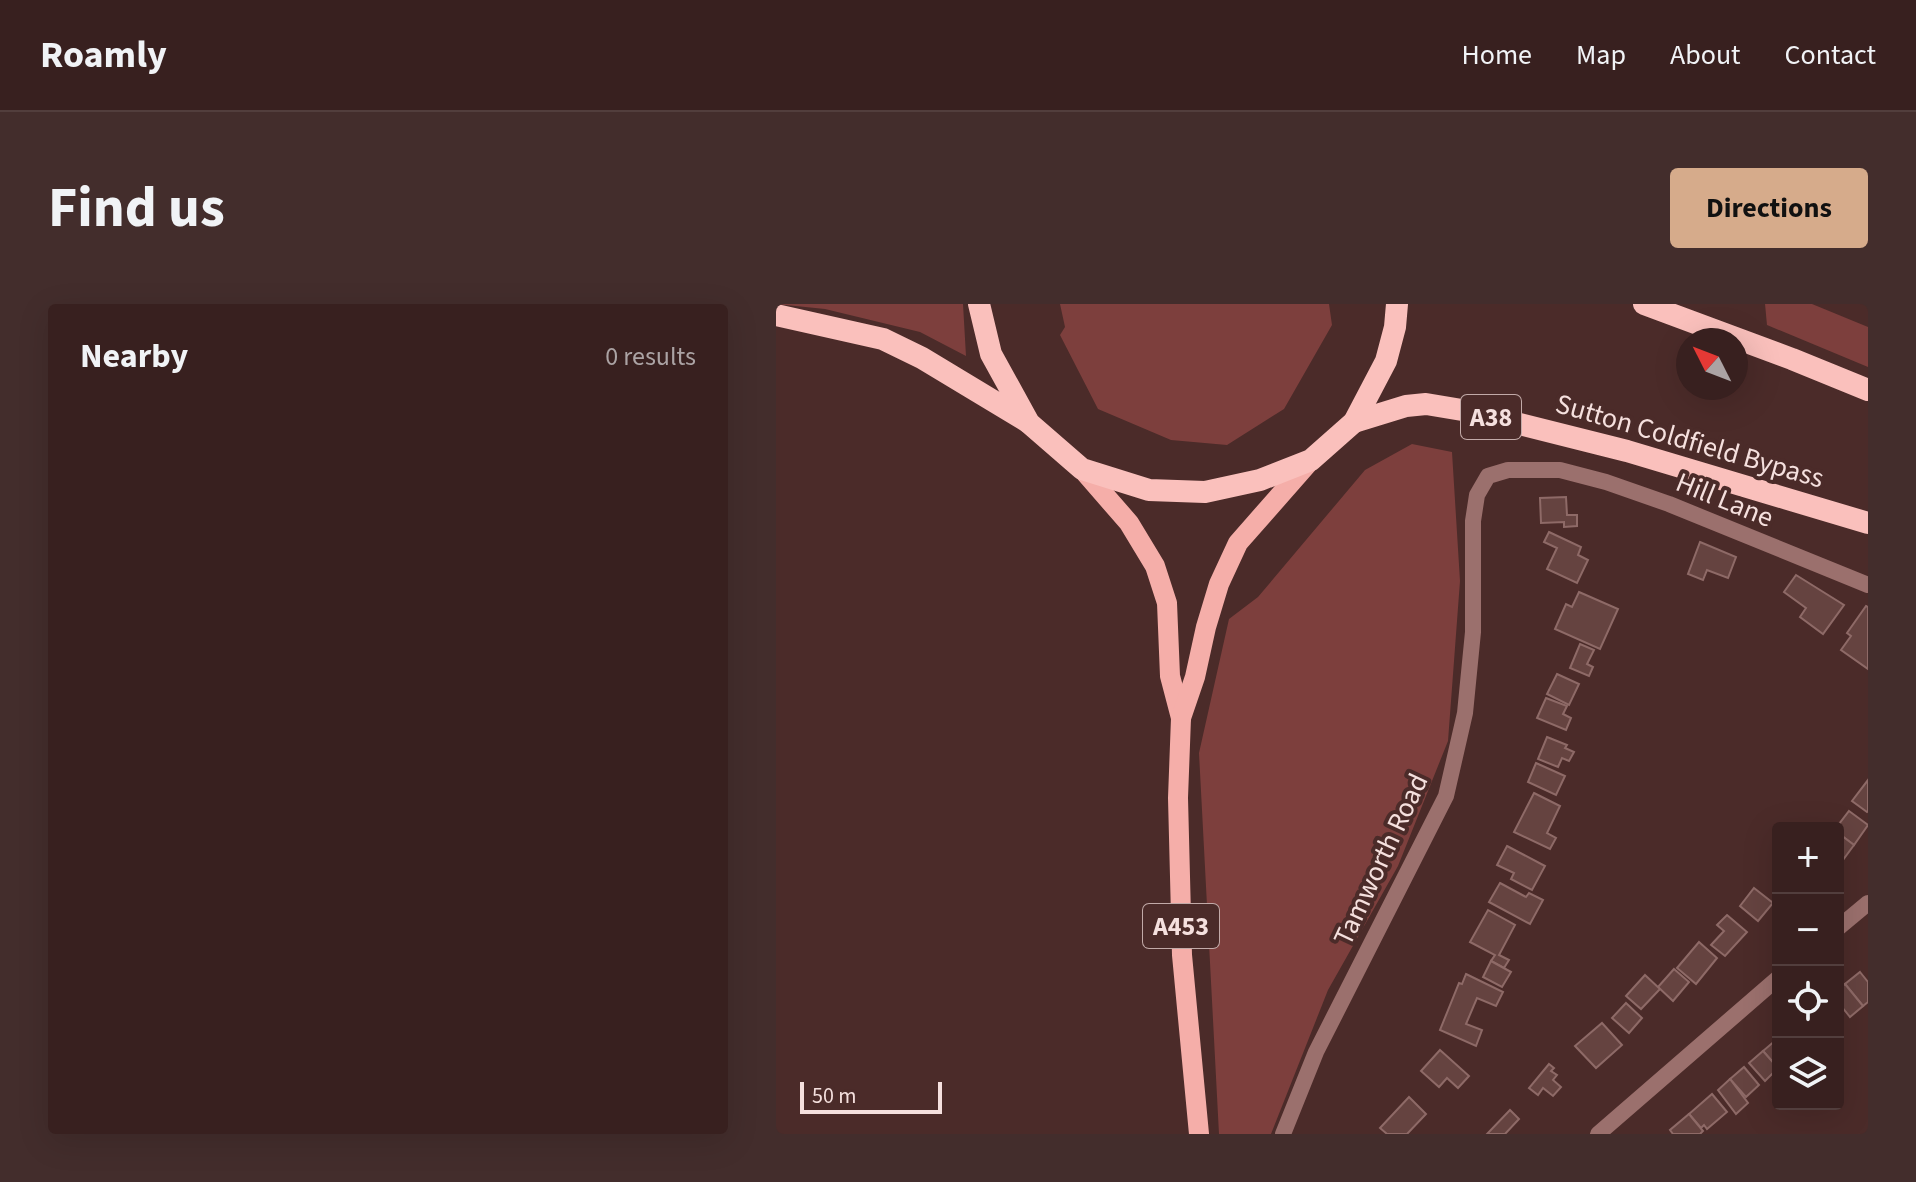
<!DOCTYPE html>
<html lang="en">
<head>
<meta charset="utf-8">
<style>
  body { margin:0; font-family:"Source Sans 3",sans-serif; background:#432d2c; color:#f1f3f6 }
  .controls { position:absolute; right:24px; bottom:24px; display:grid; overflow:hidden; border-radius:8px; box-shadow:0 8px 32px #0002 }
  .controls button { width:72px; height:72px; display:grid; place-items:center; padding:0; border:0; border-bottom:2px solid #523e3d; background:#38201f; color:#f1f3f6; font:40px sans-serif }
  .compass { position:absolute; left:900px; top:24px; width:72px; height:72px; border-radius:50%; background:#38201f; box-shadow:0 8px 32px #0002; rotate:312deg }
  .scale { position:absolute; left:24px; bottom:20px; width:142px; box-sizing:border-box; padding-left:8px; border:4px solid #f5e0de; border-top:0; font-size:22px; line-height:28px; white-space:nowrap; color:#f5e0de; -webkit-text-stroke:6px #4b2b29; paint-order:stroke }
  .list { margin:0; padding:0; list-style:none }
  h2 { display:flex; justify-content:space-between; align-items:center; height:104px; margin:0; padding:0 32px; font-size:34px }
  h2 small { font-size:26px; font-weight:400; color:#aba3a4 }
  .icon { flex:none; width:44px; height:44px; fill:none; stroke:currentColor; stroke-width:2; stroke-linecap:round; stroke-linejoin:round }
  .map { position:relative; flex:none; width:1092px; height:830px; overflow:hidden; border-radius:8px }
  header { display:flex; align-items:center; gap:48px; box-sizing:border-box; height:112px; padding:0 40px; background:#38201f; border-bottom:2px solid #523e3d }
  header strong { font-size:38px }
  nav { display:flex; gap:44px; margin-inline-start:auto; font-size:28px }
  .intro { display:flex; align-items:center; justify-content:space-between; box-sizing:border-box; height:192px; padding:0 48px }
  h1 { margin:0; font-size:56px }
  .button { padding:20px 36px; border-radius:8px; background:#d6ab8b; color:#111; font-size:28px; font-weight:700 }
  main { display:flex; gap:48px; padding:0 48px }
  aside { flex:1; background:#38201f; border-radius:8px; box-shadow:0 8px 32px #0002 }
  .map>svg:first-child { display:block }
  .green { fill:#7d3f3d }
  .building { fill:#654340; stroke:#8e6a67; stroke-width:2 }
  .lines { fill:none; stroke-linecap:round; stroke-linejoin:round }
  .minor { stroke:#9b706d; stroke-width:16 }
  .primary { stroke:#f5aea9; stroke-width:20 }
  .trunk { stroke:#fac0bc; stroke-width:22 }
  .labels { text-anchor:middle; stroke-width:8; stroke-linejoin:round; paint-order:stroke }
  .shield { fill:#4b2b29; stroke:#c2aaa8; stroke-width:2 }
  .shield-label { font-size:26px; font-weight:bold; fill:#f5e0de }
  .street-label { font-size:28px; fill:#f5e0de; stroke:#4b2b29 }
</style>
</head>
<body>
<header>
<strong>Roamly</strong>
<nav><a>Home</a><a>Map</a><a>About</a><a>Contact</a></nav>
</header>
<div class="intro"><h1>Find us</h1><a class="button">Directions</a></div>
<main>
<aside>
<h2>Nearby<small>0 results</small></h2>
<ul class="list">
</ul>
</aside>
<div class="map">
<svg width="1092" height="830" viewBox="0 0 1092 830">
  <rect width="100%" height="100%" fill="#4b2b29"/>
  <g class="green">
    <polygon points="0,0 187,0 190,52 144,28 49,5"/>
    <polygon points="284,0 553,0 556,21 508,105 451,141 395,136 322,105 284,31 289,23"/>
    <polygon points="989,0 1036,0 1092,23 1092,63 991,21"/>
    <polygon points="636,140 676,148 684,277 672,437 622,562 552,686 495,830 443,830 423,449 453,315 482,293 589,166"/>
  </g>
  <g class="building">
    <polygon points="790,193 791,211 801,211 801,222 788,223 788,218 765,219 764,194"/>
    <polygon points="773,228 805,243 802,251 812,256 801,279 771,265 781,244 768,238"/>
    <polygon points="924,238 960,253 952,274 931,266 927,276 912,270"/>
    <polygon points="1020,271 1068,301 1047,330 1024,313 1030,304 1008,288"/>
    <polygon points="803,288 842,305 824,345 779,325 790,300 796,303"/>
    <polygon points="1090,302 1092,303 1092,365 1065,346 1075,332 1071,329"/>
    <polygon points="804,340 818,346 811,360 817,363 813,372 794,364"/>
    <polygon points="781,370 803,380 793,401 771,390"/>
    <polygon points="770,394 791,402 787,410 795,414 790,426 761,414"/>
    <polygon points="771,433 791,441 789,444 798,448 793,457 786,454 782,463 762,455"/>
    <polygon points="760,459 789,472 780,491 752,478"/>
    <polygon points="1092,476 1092,507 1091,508 1076,497"/>
    <polygon points="758,489 784,502 771,529 780,534 774,545 738,528"/>
    <polygon points="1073,507 1092,521 1078,541 1062,529 1060,524"/>
    <polygon points="1062,529 1078,541 1064,560 1062,559"/>
    <polygon points="731,542 769,562 756,586 735,575 738,569 721,561"/>
    <polygon points="724,579 750,593 753,589 767,596 754,620 713,598"/>
    <polygon points="978,584 997,599 982,617 964,602"/>
    <polygon points="712,606 739,621 723,651 733,656 728,664 715,657 719,651 694,638"/>
    <polygon points="951,611 971,628 949,652 935,641 948,627 941,621"/>
    <polygon points="923,638 941,654 920,680 901,664"/>
    <polygon points="715,657 735,668 726,683 707,673"/>
    <polygon points="898,665 913,678 897,697 882,683"/>
    <polygon points="1084,668 1092,678 1092,698 1087,702 1069,680"/>
    <polygon points="690,670 727,688 720,702 701,694 690,720 706,726 700,742 664,726 683,679 686,680"/>
    <polygon points="869,671 884,685 865,705 850,692"/>
    <polygon points="1069,680 1087,702 1074,713 1062,698 1062,686"/>
    <polygon points="850,699 866,714 853,729 836,714"/>
    <polygon points="826,719 846,741 820,764 799,742"/>
    <polygon points="1001,735 1002,736 1002,764 987,747"/>
    <polygon points="664,746 693,772 682,784 671,774 663,783 645,767"/>
    <polygon points="987,747 1002,764 989,777 973,759"/>
    <polygon points="773,760 778,764 775,767 781,771 777,776 785,783 777,792 767,784 762,791 753,784"/>
    <polygon points="968,763 983,781 970,793 954,775"/>
    <polygon points="954,775 972,799 960,810 942,786"/>
    <polygon points="936,790 951,808 931,825 928,821 925,824 913,810"/>
    <polygon points="633,793 650,810 631,830 611,830 604,824"/>
    <polygon points="734,806 743,815 729,830 711,830"/>
    <polygon points="913,810 927,827 924,830 897,830 894,826"/>
  </g>
  <g class="lines">
    <g class="minor">
      <polyline points="1062,624 1092,599"/>
      <polyline points="507,830 540,748 670,492 689,409 697,328 697,217 701,191 712,172 732,166 784,166 830,178 893,200 1092,281"/>
      <polyline points="822,830 1002,674"/>
    </g>
    <g class="primary">
      <polyline points="306,165 353,219 379,262 391,299 394,372 405,414"/>
      <polyline points="423,830 406,651 402,494 405,414 419,373 430,323 443,280 462,239 535,156"/>
    </g>
    <g class="trunk">
      <polyline points="203,0 215,50 253,119 306,165 373,186 429,188 484,176 535,156 578,118 610,57 619,23 621,0"/>
      <polyline points="868,0 1016,55 1092,86"/>
      <polyline points="0,11 107,35 146,54 252,118"/>
      <polyline points="578,118 630,102 650,100 692,107 851,147 1092,219"/>
    </g>
  </g>
  <g class="labels">
    <g class="shield">
      <rect x="685" y="91" width="60" height="44" rx="6"/>
      <rect x="367" y="600" width="76" height="44" rx="6"/>
    </g>
    <g class="shield-label">
      <text x="715" y="122">A38</text>
      <text x="405" y="631">A453</text>
    </g>
    <g class="street-label">
      <text transform="translate(914 136) rotate(16)" y="10">Sutton Coldfield Bypass</text>
      <text transform="translate(949 195) rotate(22)" y="10">Hill Lane</text>
      <text transform="translate(604 555) rotate(-65)" y="10">Tamworth Road</text>
    </g>
  </g>
</svg>
<div class="controls">
<button>+</button>
<button>−</button>
<button><svg class="icon" aria-label="locate" viewBox="0 0 24 24"><circle cx="12" cy="12" r="6"/><path d="M12 2v4M12 18v4M2 12h4M18 12h4"/></svg></button>
<button><svg class="icon" aria-label="layers" viewBox="0 0 24 24"><path d="M12 4l9 5-9 5-9-5zM3 14l9 5 9-5"/></svg></button>
</div>
<svg class="compass" viewBox="-18 -18 36 36"><path d="M0-13l5 13h-10z" fill="#e53935"/><path d="M0 13l5-13h-10z" fill="#aba3a4"/></svg>
<div class="scale">50 m</div>
</div>
</main>
</body>
</html>
